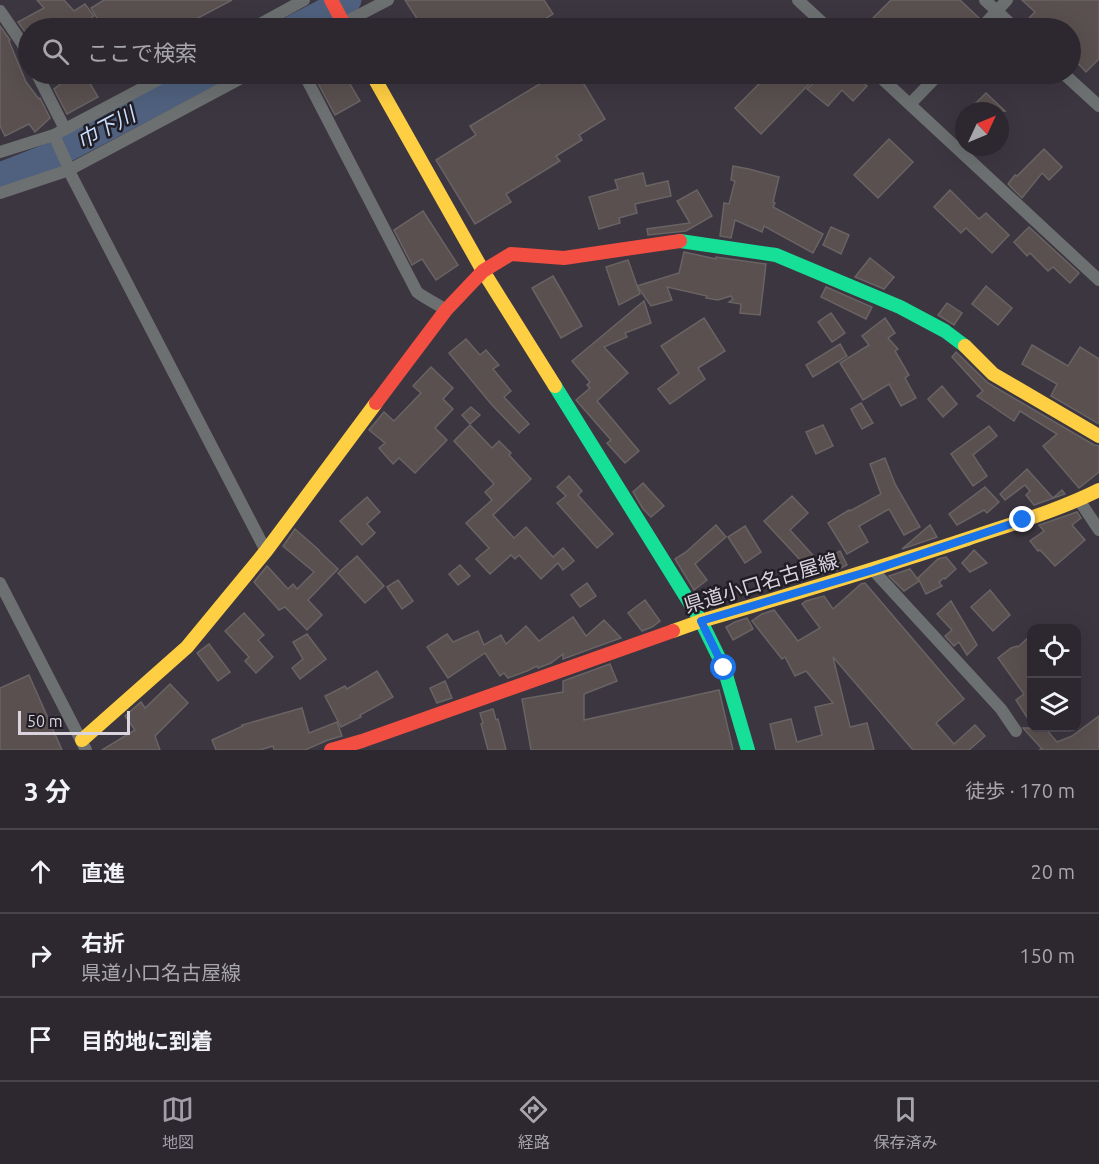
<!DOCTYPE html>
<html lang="ja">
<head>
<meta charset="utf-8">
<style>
  body { margin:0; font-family:Ubuntu,"Noto Sans JP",sans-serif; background:#353038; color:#f1f3f6 }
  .controls { position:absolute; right:18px; bottom:18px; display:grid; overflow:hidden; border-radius:12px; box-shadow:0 6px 24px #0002 }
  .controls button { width:54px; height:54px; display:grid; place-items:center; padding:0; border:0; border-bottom:2px solid #48444c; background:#2d2830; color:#f1f3f6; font:30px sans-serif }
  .compass { position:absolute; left:955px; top:102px; width:54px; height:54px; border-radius:50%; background:#2d2830; box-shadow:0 6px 24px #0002; rotate:46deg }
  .scale { position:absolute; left:18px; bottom:15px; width:112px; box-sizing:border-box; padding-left:6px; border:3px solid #dad4df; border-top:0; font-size:16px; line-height:21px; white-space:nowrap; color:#dad4df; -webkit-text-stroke:4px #211d24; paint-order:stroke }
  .stop { position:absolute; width:18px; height:18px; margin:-14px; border:4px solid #1a73e8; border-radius:50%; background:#fff }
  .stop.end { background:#1a73e8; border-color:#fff; box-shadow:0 2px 6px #0008 }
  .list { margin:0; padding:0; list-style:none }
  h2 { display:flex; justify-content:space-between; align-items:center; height:78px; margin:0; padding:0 24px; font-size:26px }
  h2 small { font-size:20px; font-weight:400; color:#a7a6ab }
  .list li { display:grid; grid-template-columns:39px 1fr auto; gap:18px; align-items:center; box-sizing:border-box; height:84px; padding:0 24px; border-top:2px solid #48444c }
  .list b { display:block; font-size:22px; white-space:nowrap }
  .list p { margin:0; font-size:20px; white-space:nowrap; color:#a7a6ab }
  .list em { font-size:20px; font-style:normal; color:#a7a6ab }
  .icon { flex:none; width:33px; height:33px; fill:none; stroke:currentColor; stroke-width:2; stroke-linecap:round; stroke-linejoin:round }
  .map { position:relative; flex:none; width:1099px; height:750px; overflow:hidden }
  .search { position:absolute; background:#2d2830; box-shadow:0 6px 24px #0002; left:18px; right:18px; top:18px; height:66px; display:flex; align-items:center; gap:15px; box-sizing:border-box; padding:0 21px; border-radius:33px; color:#a7a6ab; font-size:22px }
  .sheet { height:330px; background:#2d2830 }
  nav { display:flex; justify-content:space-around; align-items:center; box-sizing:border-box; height:84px; border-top:2px solid #48444c; background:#2d2830; font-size:16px; color:#a7a6ab }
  nav a { display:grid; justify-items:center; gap:3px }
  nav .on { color:#a39da7 }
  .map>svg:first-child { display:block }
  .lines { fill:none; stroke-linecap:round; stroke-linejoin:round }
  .river { stroke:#4f617e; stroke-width:27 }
  .building { fill:#59504f; stroke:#696364; stroke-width:1.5 }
  .street { stroke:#6d7071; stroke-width:12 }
  .fast { stroke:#16e098; stroke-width:14 }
  .slow { stroke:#ffcf43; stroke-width:14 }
  .jam { stroke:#f24e42; stroke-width:14 }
  .route { stroke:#1a73e8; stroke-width:8 }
  .labels { text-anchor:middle; stroke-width:5; stroke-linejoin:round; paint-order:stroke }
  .street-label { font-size:20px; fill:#dad4df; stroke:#211d24 }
  .water-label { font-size:21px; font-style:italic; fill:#c7ddfe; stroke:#211d24 }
</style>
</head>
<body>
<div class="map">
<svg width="1099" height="750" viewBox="0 0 1099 750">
  <rect width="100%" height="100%" fill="#3c3640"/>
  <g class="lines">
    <g class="river">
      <polyline points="294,28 348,0"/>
      <polyline points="0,176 56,154 209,74"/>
    </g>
  </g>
  <g class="building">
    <polygon points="37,0 64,0 74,11 85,4 94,16 76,28 28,28 28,30 25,32 18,22 44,8"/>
    <polygon points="104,0 232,0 179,28 162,28 158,22 148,28 103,28 91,8"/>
    <polygon points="405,0 544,0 553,14 530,28 423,28"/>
    <polygon points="891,0 960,0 979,18 975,23 973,28 863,28"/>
    <polygon points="1022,0 1099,0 1099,59 1086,72 1071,56 1071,55 1078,47 1071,40 1071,28 1039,28 1029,18 1035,12"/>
    <polygon points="0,26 10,40 9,41 26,82 39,99 40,98 50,118 35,132 29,124 5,136 0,126"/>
    <polygon points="58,74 106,74 89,82 98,97 67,114 54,89 63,82"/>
    <polygon points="313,74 344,74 360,101 335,115"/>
    <polygon points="556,74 578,74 605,119 579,135 582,140 556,156 560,161 506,194 511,202 475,224 436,160 476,135 470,126"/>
    <polygon points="769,74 804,74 812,81 761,134 735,108"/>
    <polygon points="823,74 854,74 867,86 853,101 842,90 828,106 807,89"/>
    <polygon points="986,93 1005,111 968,111"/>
    <polygon points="889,139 913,162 878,198 854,175"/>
    <polygon points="1044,149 1062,167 1049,180 1042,173 1022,198 1008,184 1015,175 1017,176"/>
    <polygon points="733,166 749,169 779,177 773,202 775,203 773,207 823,234 813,253 764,226 762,232 735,220 731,238 720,236 724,203 729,204 735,181 731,180"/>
    <polygon points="643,173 646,186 668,181 671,196 635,204 637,213 619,218 620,223 599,229 589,197 618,189 615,180"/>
    <polygon points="697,190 712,216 686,231 648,235 647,229 690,223 677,201"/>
    <polygon points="950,190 979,219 986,213 1009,235 992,253 966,228 961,233 934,207"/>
    <polygon points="423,211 458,265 436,280 422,259 412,265 394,230"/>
    <polygon points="831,227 849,235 841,254 823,245"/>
    <polygon points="1029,227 1079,273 1070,283 1053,267 1048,271 1030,253 1027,256 1014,242"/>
    <polygon points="684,252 716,259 716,257 766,264 760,315 740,313 741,304 729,302 733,299 731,296 718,300 706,298 707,296 667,287 672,300 651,306 637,286 679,273"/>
    <polygon points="870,258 894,277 884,289 855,277"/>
    <polygon points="628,260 640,294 619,305 606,267"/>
    <polygon points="553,276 582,326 561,338 532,288"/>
    <polygon points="986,286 1012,308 998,325 972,304"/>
    <polygon points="826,287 872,307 866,319 821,297"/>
    <polygon points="644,301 651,323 625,333 627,337 604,347 628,373 597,401 639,451 625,463 607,443 611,440 576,400 590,388 587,385 590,382 572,361"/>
    <polygon points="947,303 962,313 954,325 938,315"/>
    <polygon points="831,313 845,333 832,342 818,322"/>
    <polygon points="704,318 725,351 698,368 705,379 670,404 658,389 679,373 661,346"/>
    <polygon points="885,318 895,333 888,338 898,349 895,351 909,375 905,378 916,398 901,406 889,384 863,400 840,363 869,345 862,336"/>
    <polygon points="466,339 480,355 486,350 499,365 493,369 511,391 504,397 529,424 519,433 492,405 449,353"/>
    <polygon points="840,344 847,356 813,377 806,365"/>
    <polygon points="1032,345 1068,366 1080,347 1099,359 1099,424 1051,396 1057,384 1022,364"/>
    <polygon points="956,352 988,383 1094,445 1099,446 1099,472 1079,488 1043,446 1057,434 1020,411 1014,421 977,396 983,391 952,357"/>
    <polygon points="431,367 453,388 443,399 453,409 435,428 447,440 415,473 399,458 393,464 379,448 385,443 369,430 384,412 394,421 421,393 413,386"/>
    <polygon points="942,386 957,404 943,417 928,399"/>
    <polygon points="861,403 873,423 862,429 851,409"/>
    <polygon points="471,407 480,415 470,424 462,415"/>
    <polygon points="470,425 492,448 499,441 511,453 509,455 531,479 493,515 514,538 526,527 553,557 563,548 574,561 563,570 558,563 541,579 519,555 515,559 511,555 490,574 476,559 489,548 466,523 492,500 485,492 494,484 454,441"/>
    <polygon points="823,425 833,446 816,454 806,432"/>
    <polygon points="989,426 997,436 973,455 987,476 973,486 951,454"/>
    <polygon points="885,458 895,484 920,527 904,535 889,509 859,526 868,542 847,554 828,523 849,510 850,511 881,494 870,464"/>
    <polygon points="1027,469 1053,498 1062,490 1065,494 1034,505 1026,495 1030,491 1025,485 1005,500 1000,494"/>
    <polygon points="569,476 582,491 578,495 613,534 597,548 557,503 566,496 557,487"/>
    <polygon points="643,483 664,506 651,517 643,509 633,492"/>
    <polygon points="985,487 999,502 987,513 984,510 957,525 949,514"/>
    <polygon points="792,496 808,513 790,530 819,562 840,551 847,565 837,570 815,576 764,521"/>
    <polygon points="367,497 380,512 367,524 375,533 362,545 340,521"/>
    <polygon points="1077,512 1081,518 1072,525 1085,540 1055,566 1040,550 1038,551 1030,541 1044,531 1039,525"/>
    <polygon points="716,525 726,537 695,564 707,580 694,590 675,559 686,552"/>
    <polygon points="930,525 937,537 902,549"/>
    <polygon points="745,526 761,552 745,563 728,537"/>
    <polygon points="295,529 319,550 319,551 338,569 308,600 322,615 307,630 285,607 279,610 254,582 267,566 288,589 293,584 297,589 314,572 283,546"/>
    <polygon points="974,550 987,563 970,572 962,563"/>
    <polygon points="357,556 384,586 365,603 338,573"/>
    <polygon points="946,557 956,569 945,579 944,578 939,582 942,586 926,594 918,578 938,559"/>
    <polygon points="460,565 470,576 458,585 449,574"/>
    <polygon points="910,569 919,581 904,591 889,576"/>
    <polygon points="398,580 413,601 402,609 387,587"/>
    <polygon points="587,583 596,596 580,607 571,595"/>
    <polygon points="865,583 964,699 936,723 954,744 975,725 985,736 969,750 913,750 833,657 850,727 867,723 874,750 776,750 770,724 791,719 797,742 822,735 815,707 833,703 806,671 795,676 785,657 782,659 752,621 762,614 774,610 798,641 820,628 802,604 806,601 824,596 833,609 861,584"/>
    <polygon points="990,590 1010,615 993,631 971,607"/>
    <polygon points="645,600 660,621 652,627 642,631 628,613"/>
    <polygon points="951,601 977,645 967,655 959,642 954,646 945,636 952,630 937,614"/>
    <polygon points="244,613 264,635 258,640 273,657 256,673 245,661 249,657 225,631"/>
    <polygon points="573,617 586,636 604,620 621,638 563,659 563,654 551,663 538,668 537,666 527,671 508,678 504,673 500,676 485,653 448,678 427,647 447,634 453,642 478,631 484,645 501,635 506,644 526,626 539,641"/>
    <polygon points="747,618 753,629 733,640 726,627 735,622"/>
    <polygon points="307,634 326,659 300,679 292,668 303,659 293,642"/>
    <polygon points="1032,634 1032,725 1016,700 1024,694 998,658 1011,648 1017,646 1018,647"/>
    <polygon points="209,644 230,672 218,681 197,653"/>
    <polygon points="610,664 617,681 584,694 584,720 719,690 733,750 531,750 522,699 563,692 563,681"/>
    <polygon points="377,671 393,697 360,715 361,717 341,727 325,696 345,686 347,689"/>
    <polygon points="29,675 62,750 0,750 0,688"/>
    <polygon points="445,681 452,698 437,703 430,688"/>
    <polygon points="170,684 188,703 155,736 160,750 102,750 135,730 125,716 141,702 145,708"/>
    <polygon points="302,708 309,733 337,722 342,736 328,740 305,750 274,750 273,746 260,750 216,750 212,740 243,726 242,725"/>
    <polygon points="493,709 496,720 498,719 506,750 488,750 481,724 483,723 480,713"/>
    <polygon points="1099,716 1099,750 1039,750 1042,749 1023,728 1045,728 1057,742 1072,736"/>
  </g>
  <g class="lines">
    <g class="street">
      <polyline points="798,0 828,28"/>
      <polyline points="985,0 1015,28"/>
      <polyline points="0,11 22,43 28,56"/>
      <polyline points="253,28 304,0"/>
      <polyline points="334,28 388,0"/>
      <polyline points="981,28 1007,0"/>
      <polyline points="37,74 65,129"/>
      <path d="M 304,74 L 417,292 C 426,299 436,303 446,310"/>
      <polyline points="877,74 1099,280"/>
      <polyline points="1064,74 1099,106"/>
      <polyline points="910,104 939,74"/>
      <polyline points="54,135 67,164 70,173 266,551"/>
      <polyline points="0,152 54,135 169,74"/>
      <polyline points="0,193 69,170 249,74"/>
      <polyline points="1079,500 1099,530"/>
      <polyline points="873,570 1001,709 1016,731"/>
      <polyline points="0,583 86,750"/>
    </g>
    <g class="fast">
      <polyline points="680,241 776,255 900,307 945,331 965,346"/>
      <polyline points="555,386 701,621 724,668 748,750"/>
    </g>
    <g class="slow">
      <polyline points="372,74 483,271 555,386"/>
      <polyline points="965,346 993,374 1099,436"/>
      <path d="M 673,631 L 701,621 C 790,595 879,568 967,539 C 1011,524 1057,511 1099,490"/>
      <polyline points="82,740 187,647 266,551 376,403"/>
    </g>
    <g class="jam">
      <polyline points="331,0 346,28"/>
      <polyline points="376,403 446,310 483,271 511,254 564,258 680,241"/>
      <polyline points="331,750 362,741 673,631"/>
    </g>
  </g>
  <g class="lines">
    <polyline class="route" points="724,668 701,621 873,570 1023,520"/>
  </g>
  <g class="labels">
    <g class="street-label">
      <text transform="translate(761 583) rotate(-17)" y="7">県道小口名古屋線</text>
    </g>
    <g class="water-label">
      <text transform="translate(106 128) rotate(-28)" y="7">巾下川</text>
    </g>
  </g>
</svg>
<div class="controls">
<button><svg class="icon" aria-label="locate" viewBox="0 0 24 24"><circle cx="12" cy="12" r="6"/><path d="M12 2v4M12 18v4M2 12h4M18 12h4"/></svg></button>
<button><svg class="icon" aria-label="layers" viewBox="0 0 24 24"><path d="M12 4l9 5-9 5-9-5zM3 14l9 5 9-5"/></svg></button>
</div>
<svg class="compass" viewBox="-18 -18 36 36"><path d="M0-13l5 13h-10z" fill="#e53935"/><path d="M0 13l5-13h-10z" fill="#a7a6ab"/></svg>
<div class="scale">50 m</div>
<div class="stop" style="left:724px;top:668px"></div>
<div class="stop end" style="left:1023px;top:520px"></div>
<div class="search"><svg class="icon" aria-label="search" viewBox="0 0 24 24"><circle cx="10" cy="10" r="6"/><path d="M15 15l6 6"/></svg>ここで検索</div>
</div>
<section class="sheet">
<h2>3 分<small>徒歩 · 170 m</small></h2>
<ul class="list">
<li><svg class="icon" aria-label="ahead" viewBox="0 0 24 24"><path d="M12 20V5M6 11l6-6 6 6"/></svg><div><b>直進</b></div><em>20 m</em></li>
<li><svg class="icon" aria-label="right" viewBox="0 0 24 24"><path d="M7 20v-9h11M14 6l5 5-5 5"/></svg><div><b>右折</b><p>県道小口名古屋線</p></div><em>150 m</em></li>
<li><svg class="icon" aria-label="arrive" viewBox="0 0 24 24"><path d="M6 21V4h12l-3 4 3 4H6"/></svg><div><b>目的地に到着</b></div></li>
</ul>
</section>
<nav>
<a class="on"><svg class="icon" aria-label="map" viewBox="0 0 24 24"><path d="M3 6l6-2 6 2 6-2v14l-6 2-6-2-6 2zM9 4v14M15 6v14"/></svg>地図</a>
<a><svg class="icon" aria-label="directions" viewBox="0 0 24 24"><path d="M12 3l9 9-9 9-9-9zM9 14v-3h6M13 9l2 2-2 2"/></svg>経路</a>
<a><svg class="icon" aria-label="saved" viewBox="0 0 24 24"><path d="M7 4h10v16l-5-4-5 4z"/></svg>保存済み</a>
</nav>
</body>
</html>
